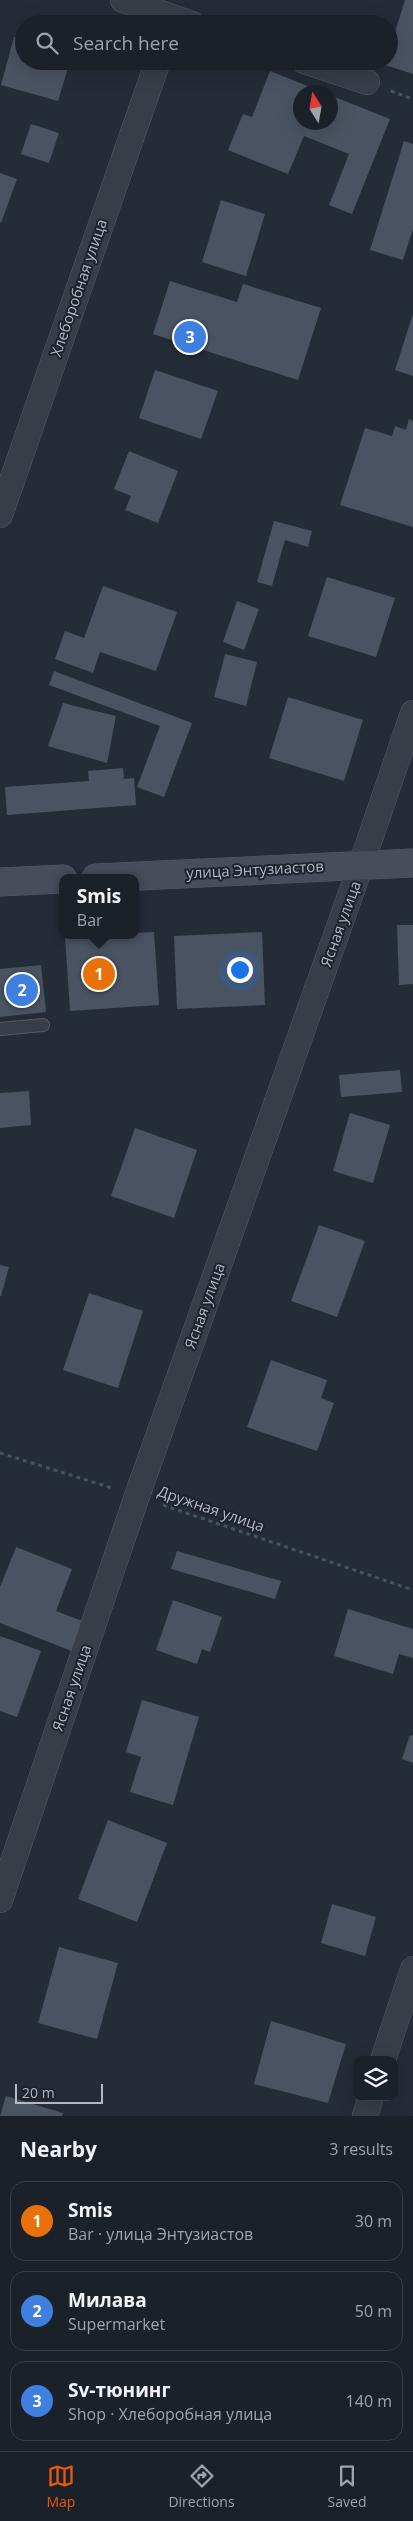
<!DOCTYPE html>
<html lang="en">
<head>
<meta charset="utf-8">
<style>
  body { margin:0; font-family:"Open Sans",sans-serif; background:#242931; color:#f1f3f6 }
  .controls { position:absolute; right:15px; bottom:15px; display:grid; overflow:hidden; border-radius:10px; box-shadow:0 5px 20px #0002 }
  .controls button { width:45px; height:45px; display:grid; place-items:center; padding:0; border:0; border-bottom:1px solid #393e46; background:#1b2129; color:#f1f3f6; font:25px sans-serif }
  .compass { position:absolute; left:293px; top:85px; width:45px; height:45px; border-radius:50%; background:#1b2129; box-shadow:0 5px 20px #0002; rotate:349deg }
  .scale { position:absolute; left:15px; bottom:12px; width:88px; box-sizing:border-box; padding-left:5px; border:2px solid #b2b9c4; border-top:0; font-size:14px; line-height:18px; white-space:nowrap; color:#b2b9c4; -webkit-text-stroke:4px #1c232d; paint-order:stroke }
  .you { position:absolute; left:239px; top:969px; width:18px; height:18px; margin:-12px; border:4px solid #fff; border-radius:50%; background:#1a73e8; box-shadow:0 0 0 8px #1a73e833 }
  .badge { display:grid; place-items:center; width:32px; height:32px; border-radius:50%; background:#ea580c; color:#fff; font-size:16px; font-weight:700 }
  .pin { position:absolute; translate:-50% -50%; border:2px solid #fff; box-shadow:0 1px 5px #0006 }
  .popup { position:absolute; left:59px; top:874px; width:80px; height:65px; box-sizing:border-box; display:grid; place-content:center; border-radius:10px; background:#1b2129; filter:drop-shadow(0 1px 4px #0005); font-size:16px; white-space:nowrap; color:#a0a3a8 }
  .popup b { font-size:19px; color:#f1f3f6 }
  .popup::after { content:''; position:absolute; left:50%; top:100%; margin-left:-10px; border:10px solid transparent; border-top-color:#1b2129 }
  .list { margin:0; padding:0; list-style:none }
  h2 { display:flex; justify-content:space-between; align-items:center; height:65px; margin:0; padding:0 20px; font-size:21px }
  h2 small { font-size:16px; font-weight:400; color:#a0a3a8 }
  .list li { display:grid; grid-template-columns:32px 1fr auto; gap:15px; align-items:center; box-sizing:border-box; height:80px; margin:0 10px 10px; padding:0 10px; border:1px solid #393e46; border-radius:15px }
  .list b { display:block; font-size:19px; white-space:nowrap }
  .list p { margin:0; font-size:16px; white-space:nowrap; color:#a0a3a8 }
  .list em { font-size:16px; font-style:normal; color:#a0a3a8 }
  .icon { flex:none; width:28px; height:28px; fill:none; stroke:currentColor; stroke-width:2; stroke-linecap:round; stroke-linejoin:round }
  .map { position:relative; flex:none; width:413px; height:2116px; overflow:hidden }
  .search { position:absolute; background:#1b2129; box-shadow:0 5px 20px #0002; left:15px; right:15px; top:15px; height:55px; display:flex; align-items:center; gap:12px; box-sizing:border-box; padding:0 18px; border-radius:28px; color:#a0a3a8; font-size:19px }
  .sheet { height:335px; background:#1b2129 }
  nav { display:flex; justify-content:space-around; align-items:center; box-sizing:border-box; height:70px; border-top:1px solid #393e46; background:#1b2129; font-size:14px; color:#a0a3a8 }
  nav a { display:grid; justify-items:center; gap:2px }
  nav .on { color:#ea580c }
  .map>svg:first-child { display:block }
  .building { fill:#4a5361 }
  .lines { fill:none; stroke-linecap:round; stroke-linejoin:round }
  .lane-casing { stroke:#555c66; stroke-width:14 }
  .street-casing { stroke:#555c66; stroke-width:26 }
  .secondary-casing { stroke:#555c66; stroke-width:29 }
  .path { stroke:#455558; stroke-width:3; stroke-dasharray:4 4; stroke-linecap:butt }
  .lane { stroke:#373e48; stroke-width:12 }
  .street { stroke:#373e48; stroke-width:25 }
  .secondary { stroke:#464d5b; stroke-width:28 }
  .labels { text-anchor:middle; stroke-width:4; stroke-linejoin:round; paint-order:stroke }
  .street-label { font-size:15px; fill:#b2b9c4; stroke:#1c232d }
</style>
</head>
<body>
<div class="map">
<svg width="413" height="2116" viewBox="0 0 413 2116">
  <rect width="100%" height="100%" fill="#242c37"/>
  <g class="building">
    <polygon points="405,0 413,0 413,74 385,65 386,61 389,61 389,51"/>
    <polygon points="14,37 24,40 24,61 70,61 58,101 1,85"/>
    <polygon points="270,71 323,92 300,92 300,122 330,122 330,95 390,119 352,214 329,205 349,154 304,136 288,174 228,150 243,114 252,117"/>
    <polygon points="31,124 59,133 49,163 21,154"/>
    <polygon points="404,141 413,144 413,229 403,260 370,250"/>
    <polygon points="0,173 17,179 1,223 0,222"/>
    <polygon points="221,200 265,214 246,276 202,262"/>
    <polygon points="170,281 237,302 243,284 321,308 298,380 153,334"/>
    <polygon points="413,314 413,376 395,370"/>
    <polygon points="155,370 218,391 201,439 139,418"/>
    <polygon points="409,419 413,421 413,527 340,505 365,428 392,436 395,426 406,430"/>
    <polygon points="129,451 178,471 158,523 125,510 131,496 114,489"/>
    <polygon points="274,521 312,531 308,547 285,540 272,586 257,582"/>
    <polygon points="327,577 395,598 376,657 308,636"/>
    <polygon points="103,586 177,612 156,671 100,652 93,673 55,659 65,631 84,638"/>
    <polygon points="237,601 259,609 244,650 223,642"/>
    <polygon points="225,654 257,662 246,706 214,697"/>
    <polygon points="54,671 192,723 164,797 137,787 160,726 49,685"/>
    <polygon points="288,697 363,720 344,781 269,758"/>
    <polygon points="63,703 116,716 107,763 48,746"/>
    <polygon points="123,768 124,779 134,778 136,805 7,815 5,787 89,781 88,771"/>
    <polygon points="397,925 413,925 413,984 399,985"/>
    <polygon points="154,932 159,1005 70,1011 65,937 135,935 135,933"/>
    <polygon points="262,932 265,1005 177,1009 174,936"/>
    <polygon points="41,965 46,1012 0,1017 0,969"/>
    <polygon points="400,1070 402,1092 341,1097 339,1075"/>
    <polygon points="29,1091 31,1125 0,1128 0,1093"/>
    <polygon points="350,1113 390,1125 373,1183 333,1171"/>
    <polygon points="135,1128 197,1150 174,1218 111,1196"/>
    <polygon points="319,1225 365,1241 337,1317 291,1301"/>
    <polygon points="0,1265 9,1267 1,1296 0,1296"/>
    <polygon points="89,1293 143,1311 118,1388 63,1370"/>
    <polygon points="271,1360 327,1380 321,1398 334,1403 317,1451 247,1427"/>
    <polygon points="16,1547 72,1569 56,1611 85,1622 74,1652 0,1623 0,1587"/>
    <polygon points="177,1551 281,1581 275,1599 171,1569"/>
    <polygon points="173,1600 222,1617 210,1652 202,1649 197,1664 156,1650"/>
    <polygon points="348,1609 413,1629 413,1658 399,1654 393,1674 334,1656"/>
    <polygon points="0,1636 41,1651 17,1717 0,1711"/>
    <polygon points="142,1700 199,1717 173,1805 130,1792 141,1757 126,1752"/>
    <polygon points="410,1735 413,1736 413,1763 402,1759"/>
    <polygon points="108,1820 167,1843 137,1922 78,1899"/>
    <polygon points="332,1904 376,1917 365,1956 321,1943"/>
    <polygon points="59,1947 118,1963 97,2039 38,2023"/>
    <polygon points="271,2021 346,2044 328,2103 254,2084"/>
    <polygon points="6,2096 63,2113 62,2116 0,2116"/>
  </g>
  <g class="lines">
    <g class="lane-casing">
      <polyline id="lane" points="0,1029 43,1025"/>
    </g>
    <g class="street-casing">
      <g id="street">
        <polyline points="123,0 192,24"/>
        <polyline points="304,61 367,82"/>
        <polyline points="0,515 158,61"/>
        <polyline points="0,1900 137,1496 361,865 413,713"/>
        <polyline points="383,2060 413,1969"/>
        <polyline points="365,2116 371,2097"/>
      </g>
    </g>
    <g class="secondary-casing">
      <g id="secondary">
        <polyline points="96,878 413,863"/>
        <polyline points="0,882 63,879"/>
      </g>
    </g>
    <g class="path">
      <polyline points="391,91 413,99"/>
      <polyline points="0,1453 112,1488"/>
      <polyline points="163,1505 413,1590"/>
    </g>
    <use href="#lane" class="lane"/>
    <use href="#street" class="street"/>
    <use href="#secondary" class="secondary"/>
  </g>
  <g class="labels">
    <g class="street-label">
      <text transform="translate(79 288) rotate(-71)" y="5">Хлеборобная улица</text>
      <text transform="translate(255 870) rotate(-3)" y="5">улица Энтузиастов</text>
      <text transform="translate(341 924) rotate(-70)" y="5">Ясная улица</text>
      <text transform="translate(205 1306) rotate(-70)" y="5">Ясная улица</text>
      <text transform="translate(211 1509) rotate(19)" y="5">Дружная улица</text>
      <text transform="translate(72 1688) rotate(-71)" y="5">Ясная улица</text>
    </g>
  </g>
</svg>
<div class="controls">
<button><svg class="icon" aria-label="layers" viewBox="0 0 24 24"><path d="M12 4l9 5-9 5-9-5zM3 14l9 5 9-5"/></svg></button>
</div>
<svg class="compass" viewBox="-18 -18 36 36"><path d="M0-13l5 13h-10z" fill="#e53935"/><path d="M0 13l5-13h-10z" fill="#a0a3a8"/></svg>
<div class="scale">20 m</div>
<div class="you"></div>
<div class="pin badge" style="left:99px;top:974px;background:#e8710a">1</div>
<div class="popup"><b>Smis</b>Bar</div>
<div class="pin badge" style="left:22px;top:990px;background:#3f7fe0">2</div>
<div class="pin badge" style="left:190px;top:337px;background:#3f7fe0">3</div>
<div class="search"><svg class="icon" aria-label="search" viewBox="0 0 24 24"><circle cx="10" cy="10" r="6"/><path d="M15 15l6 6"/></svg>Search here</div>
</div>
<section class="sheet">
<h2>Nearby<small>3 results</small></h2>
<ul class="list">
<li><span class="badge" style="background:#e8710a">1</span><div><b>Smis</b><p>Bar · улица Энтузиастов</p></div><em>30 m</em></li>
<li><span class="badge" style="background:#3f7fe0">2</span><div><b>Милава</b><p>Supermarket</p></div><em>50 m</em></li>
<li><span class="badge" style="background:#3f7fe0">3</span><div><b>Sv-тюнинг</b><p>Shop · Хлеборобная улица</p></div><em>140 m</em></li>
</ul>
</section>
<nav>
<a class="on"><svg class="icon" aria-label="map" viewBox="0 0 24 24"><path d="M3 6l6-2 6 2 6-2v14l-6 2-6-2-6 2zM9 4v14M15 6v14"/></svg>Map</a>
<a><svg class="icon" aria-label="directions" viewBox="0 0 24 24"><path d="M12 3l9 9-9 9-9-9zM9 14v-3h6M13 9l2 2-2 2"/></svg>Directions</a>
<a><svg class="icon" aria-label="saved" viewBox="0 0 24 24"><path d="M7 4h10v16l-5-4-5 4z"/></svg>Saved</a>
</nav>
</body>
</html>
